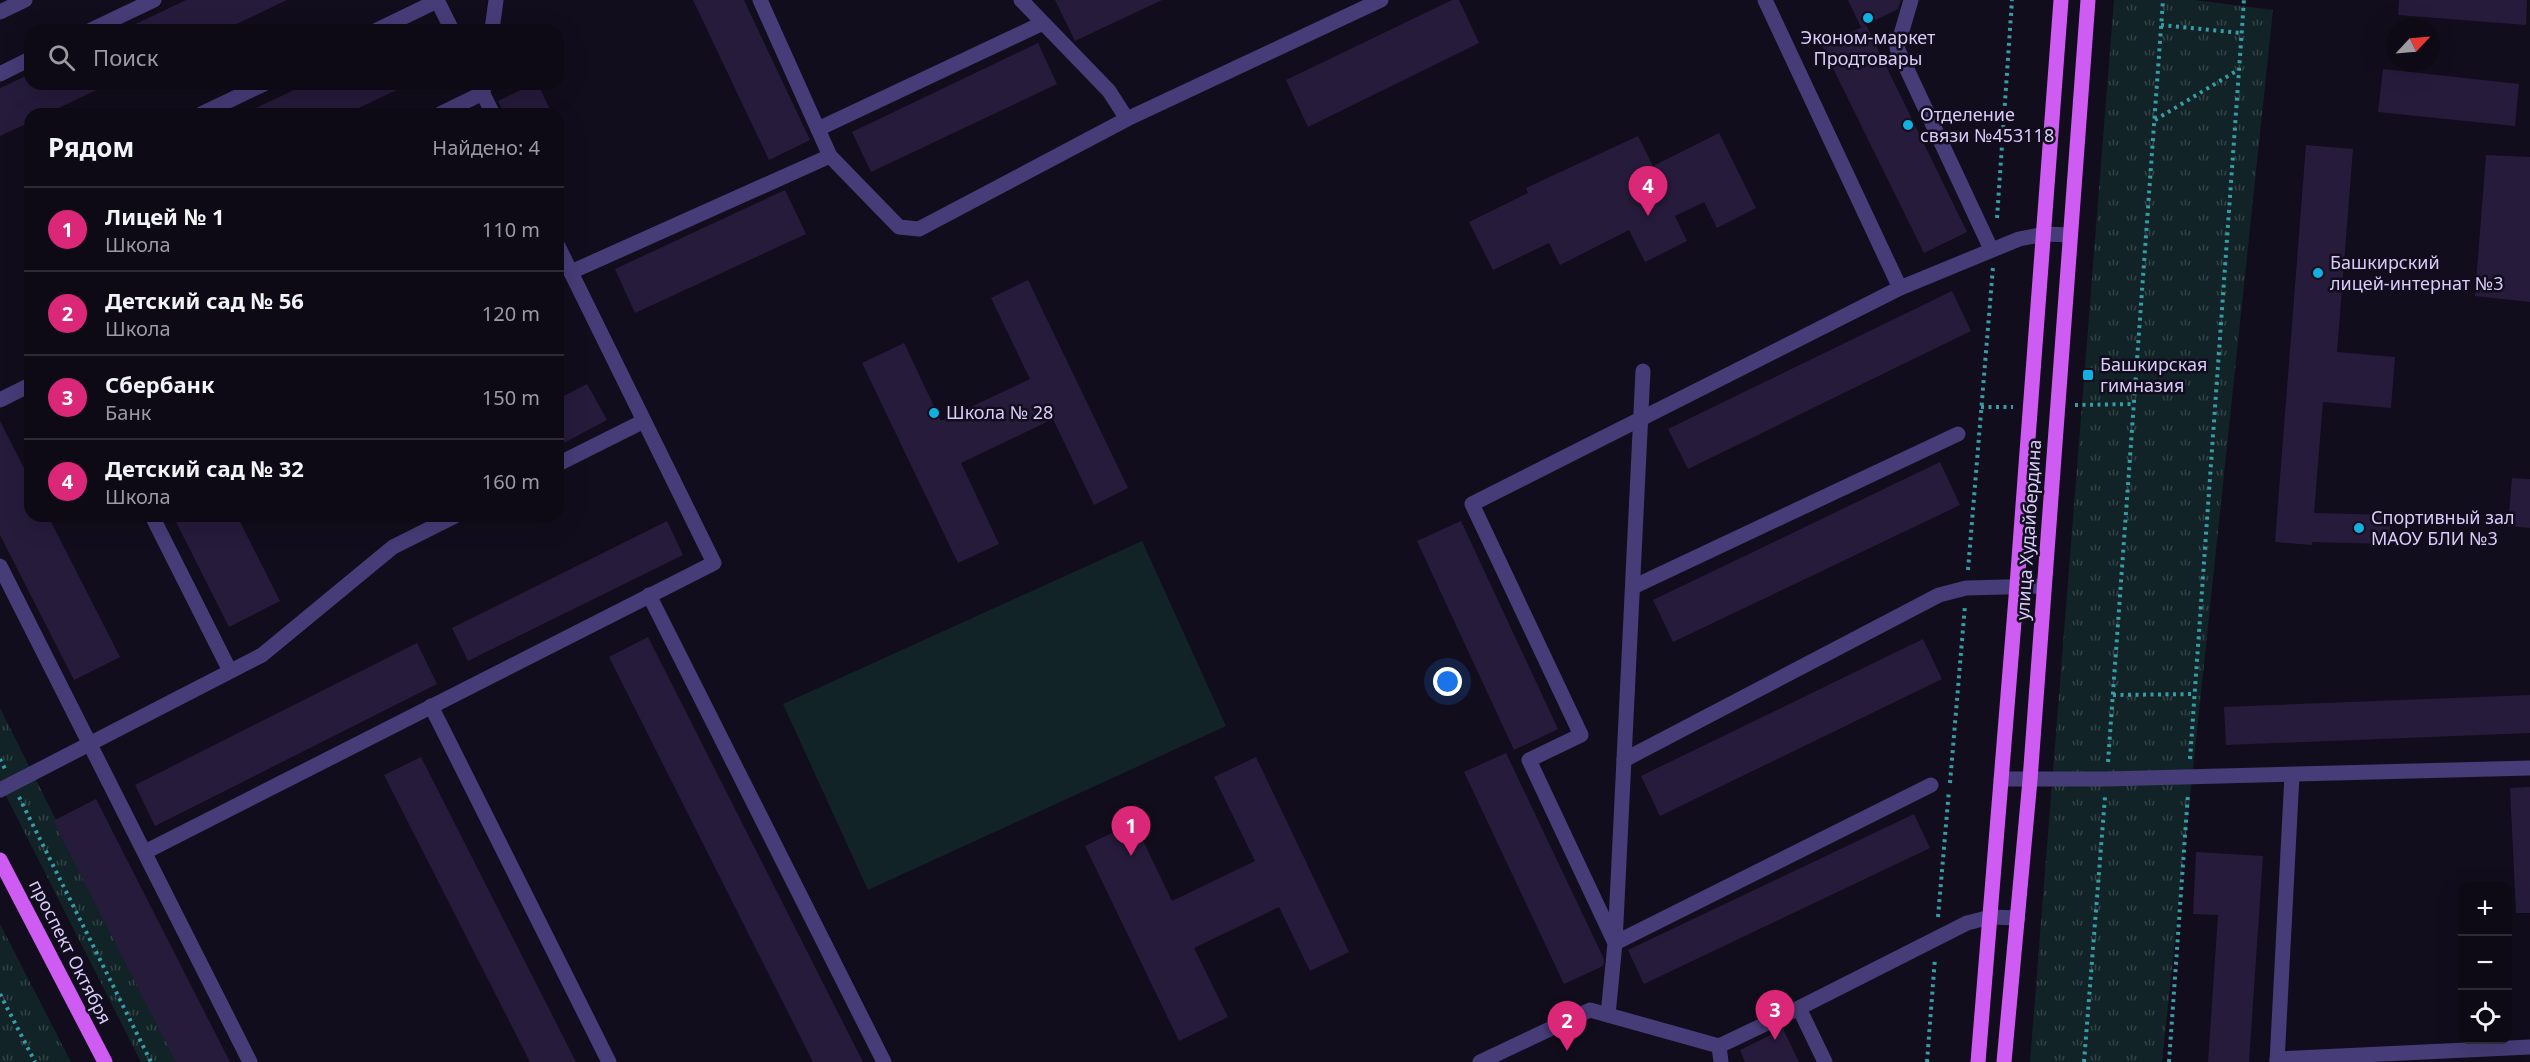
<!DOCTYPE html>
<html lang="ru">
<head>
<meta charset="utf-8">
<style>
  body { margin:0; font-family:"Noto Sans",sans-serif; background:#17131e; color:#f1f3f6 }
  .controls { position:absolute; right:18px; bottom:18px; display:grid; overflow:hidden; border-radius:12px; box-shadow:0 6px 24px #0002 }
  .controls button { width:54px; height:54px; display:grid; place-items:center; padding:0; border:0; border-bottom:2px solid #2e2b34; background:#0e0a15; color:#f1f3f6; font:30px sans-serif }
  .compass { position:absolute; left:2386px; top:18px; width:54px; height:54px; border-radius:50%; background:#0e0a15; box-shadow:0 6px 24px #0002; rotate:64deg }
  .you { position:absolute; left:1448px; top:682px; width:21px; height:21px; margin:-15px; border:4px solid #fff; border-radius:50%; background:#1a73e8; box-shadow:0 0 0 9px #1a73e833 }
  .badge { display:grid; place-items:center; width:39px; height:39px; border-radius:50%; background:#db2777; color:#fff; font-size:20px; font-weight:700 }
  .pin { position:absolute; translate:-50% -50px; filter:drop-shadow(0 2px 3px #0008) }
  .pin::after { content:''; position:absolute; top:32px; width:21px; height:18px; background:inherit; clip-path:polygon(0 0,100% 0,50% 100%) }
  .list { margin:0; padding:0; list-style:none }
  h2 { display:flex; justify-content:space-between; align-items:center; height:78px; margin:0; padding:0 24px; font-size:26px }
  h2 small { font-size:20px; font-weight:400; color:#9b9aa0 }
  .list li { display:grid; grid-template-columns:39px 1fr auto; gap:18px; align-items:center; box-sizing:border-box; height:84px; padding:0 24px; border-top:2px solid #2e2b34 }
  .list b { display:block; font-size:22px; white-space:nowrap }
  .list p { margin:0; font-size:20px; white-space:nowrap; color:#9b9aa0 }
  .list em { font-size:20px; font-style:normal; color:#9b9aa0 }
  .icon { flex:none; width:33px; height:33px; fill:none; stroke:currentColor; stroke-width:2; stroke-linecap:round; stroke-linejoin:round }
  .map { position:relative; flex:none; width:2530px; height:1062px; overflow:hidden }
  .search { position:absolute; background:#0e0a15; box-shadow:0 6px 24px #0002; left:24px; top:24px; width:540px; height:66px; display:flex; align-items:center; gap:15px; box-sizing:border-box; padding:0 21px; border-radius:18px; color:#9b9aa0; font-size:22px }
  .panel { position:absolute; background:#0e0a15; box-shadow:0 6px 24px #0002; left:24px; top:108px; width:540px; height:414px; border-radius:18px }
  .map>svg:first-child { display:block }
  .grass { fill:url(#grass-tufts) }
  .pitch { fill:#112326 }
  .building { fill:#261b3b }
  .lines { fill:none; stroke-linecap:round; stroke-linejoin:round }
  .path { stroke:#369ca5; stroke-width:4; stroke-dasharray:3 4.5; stroke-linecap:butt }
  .minor { stroke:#463c77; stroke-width:15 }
  .major { stroke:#ce5cf2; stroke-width:15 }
  .poi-dot { fill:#12b0e1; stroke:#120d1c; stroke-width:2 }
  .labels { text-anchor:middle; stroke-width:5; stroke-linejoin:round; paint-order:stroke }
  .poi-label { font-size:18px; fill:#d8ccfb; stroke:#120d1c; text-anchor:start }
  .street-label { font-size:18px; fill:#d8ccfb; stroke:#120d1c }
</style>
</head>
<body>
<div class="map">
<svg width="2530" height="1062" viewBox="0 0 2530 1062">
  <defs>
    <pattern id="grass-tufts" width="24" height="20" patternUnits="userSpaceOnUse" patternTransform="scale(1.5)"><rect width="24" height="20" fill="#112326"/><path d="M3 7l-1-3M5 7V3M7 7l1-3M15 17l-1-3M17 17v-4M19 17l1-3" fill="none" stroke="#334246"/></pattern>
  </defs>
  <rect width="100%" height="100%" fill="#120d1c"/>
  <g class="grass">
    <polygon points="2114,0 2194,0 2273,10 2162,1062 2030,1062"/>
    <polygon points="0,708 177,1062 141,1062 0,784"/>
    <polygon points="0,924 71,1062 0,1062"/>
  </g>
  <polygon class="pitch" points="1142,541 1226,726 868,890 783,704"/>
  <g class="building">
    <polygon points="186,0 287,0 224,30 123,30"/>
    <polygon points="693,0 744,0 810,140 769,160"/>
    <polygon points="1055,0 1162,0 1075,41"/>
    <polygon points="1452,0 1459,0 1479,43 1308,127 1286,80"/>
    <polygon points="1848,0 1901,0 1898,9 1861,27"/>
    <polygon points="2399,0 2527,0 2526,25 2398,15"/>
    <polygon points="1866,25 1967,232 1924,253 1822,46"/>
    <polygon points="1038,43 1057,84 871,172 852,132"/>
    <polygon points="2383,69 2519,84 2515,126 2378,112"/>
    <polygon points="30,74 30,84 109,84 46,114 30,114 30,122 0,136 0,88"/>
    <polygon points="307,84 409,84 346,114 243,114"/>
    <polygon points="534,84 538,84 552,114 504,114 498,101"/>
    <polygon points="1719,133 1756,208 1717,228 1704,202 1675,216 1687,241 1645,262 1629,230 1560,265 1549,243 1493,270 1469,222 1528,193 1526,188 1638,136 1653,166"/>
    <polygon points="2306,145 2353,149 2337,352 2395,357 2391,408 2323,402 2314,513 2390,515 2390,544 2312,542 2312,545 2275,542"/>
    <polygon points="2486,155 2530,157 2530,302 2475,296"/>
    <polygon points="785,190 806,234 635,313 615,269"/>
    <polygon points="1028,280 1128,488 1094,505 1053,419 961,463 999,544 958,563 862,363 904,343 941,421 1030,379 991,298"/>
    <polygon points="1952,291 1971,331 1688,469 1668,429"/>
    <polygon points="587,384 607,420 558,446 558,399"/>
    <polygon points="0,421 30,480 30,516 48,516 120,657 74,680 0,535"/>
    <polygon points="1940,462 1960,505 1673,642 1653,600"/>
    <polygon points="2512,478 2530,479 2530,528 2508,526"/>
    <polygon points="173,516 237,516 280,601 229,627"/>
    <polygon points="667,521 683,555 468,661 452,628"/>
    <polygon points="1461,521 1558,729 1514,750 1417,541"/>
    <polygon points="648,637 863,1062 813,1062 609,657"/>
    <polygon points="1923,639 1942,679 1660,816 1641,776"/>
    <polygon points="417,643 437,684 155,826 135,785"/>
    <polygon points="2530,695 2530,733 2226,745 2224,707"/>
    <polygon points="1506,753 1604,959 1603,966 1564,984 1464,772"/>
    <polygon points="421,757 576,1062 530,1062 384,775"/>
    <polygon points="1256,757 1349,952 1310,971 1279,907 1194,948 1228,1017 1179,1041 1085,846 1134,822 1172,901 1255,861 1214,777"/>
    <polygon points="2530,787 2530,913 2516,913 2510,788"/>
    <polygon points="96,799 230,1062 176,1062 53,821"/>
    <polygon points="1914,814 1930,848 1644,984 1628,950"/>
    <polygon points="2196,852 2263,856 2249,1062 2208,1062 2218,915 2193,914"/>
    <polygon points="1783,1029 1799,1062 1745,1062 1740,1050"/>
  </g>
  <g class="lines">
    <g class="path">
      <polyline points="2161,25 2241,33"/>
      <polyline points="2155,120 2238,70"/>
      <polyline points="1997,218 2012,0"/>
      <polyline points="2075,405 2135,404"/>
      <polyline points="1981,407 2013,407"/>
      <polyline points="1968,570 1993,267"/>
      <polyline points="2113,695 2195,694"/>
      <polyline points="0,759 5,769"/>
      <polyline points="2190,759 2244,0"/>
      <polyline points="2108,762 2163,0"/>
      <polyline points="1950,783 1965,605"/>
      <polyline points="19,797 151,1062"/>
      <polyline points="1938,917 1949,790"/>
      <polyline points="0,994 35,1062"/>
      <polyline points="1927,1062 1935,958"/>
      <polyline points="2084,1062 2105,797"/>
      <polyline points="2169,1062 2188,794"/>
    </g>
    <g class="minor">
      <polyline points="437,0 452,30"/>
      <polyline points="760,0 830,156 899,227 919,229 1127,119 1381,0"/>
      <polyline points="1021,0 1109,91 1127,119"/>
      <polyline points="1765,0 1900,288"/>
      <polyline points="1911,0 1897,48 1991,249"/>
      <polyline points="0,12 25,0"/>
      <polyline points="91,30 154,0"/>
      <polyline points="377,30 437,1"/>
      <polyline points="492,30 496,0"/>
      <polyline points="0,74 30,59"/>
      <polyline points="478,84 493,114"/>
      <polyline points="201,114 264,84"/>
      <polyline points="440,114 483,93 484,84"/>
      <polyline points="818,129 1043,23"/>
      <polyline points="571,272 830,156"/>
      <polyline points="1643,371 1615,943 1931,785"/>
      <polyline points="0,400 30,385"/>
      <polyline points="558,464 644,421"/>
      <polyline points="152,516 230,671"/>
      <polyline points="0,566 250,1062"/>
      <polyline points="1633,587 1958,434"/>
      <polyline points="649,595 884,1062"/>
      <polyline points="431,706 609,1062"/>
      <polyline points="1624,760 1939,595 1966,588 2044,586"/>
      <polyline points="2001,779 2106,779 2530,768"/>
      <polyline points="0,790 262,655 393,547 455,516"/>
      <polyline points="145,852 714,563 558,246"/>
      <polyline points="1799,1008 1825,1062"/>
      <polyline points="1608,1015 1615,943 1529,760 1581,735 1472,504 1900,288 2019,239 2045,234 2070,235"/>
      <polyline points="1719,1046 1721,1062"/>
      <polyline points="2277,1059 2530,1047"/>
      <polyline points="1480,1062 1590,1010 1719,1046 1799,1008 1967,923 1991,917 2018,918"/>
      <polyline points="2277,1062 2292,775"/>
    </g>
    <g class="major">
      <polyline points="0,860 105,1062"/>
      <polyline points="1978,1062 2017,585 2061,0"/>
      <polyline points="2004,1062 2030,780 2088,0"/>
    </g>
  </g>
  <g class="poi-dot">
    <circle cx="1868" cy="18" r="6"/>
    <circle cx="1908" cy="125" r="6"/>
    <circle cx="2318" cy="273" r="6"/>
    <rect x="2082" y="369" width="12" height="12" rx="3"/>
    <circle cx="934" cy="413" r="6"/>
    <circle cx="2359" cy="528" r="6"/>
  </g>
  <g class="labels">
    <g class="poi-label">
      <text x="1868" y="44" text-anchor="middle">Эконом-маркет<tspan x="1868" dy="21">Продтовары</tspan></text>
      <text x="1920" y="121">Отделение<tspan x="1920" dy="21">связи №453118</tspan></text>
      <text x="2330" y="269">Башкирский<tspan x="2330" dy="21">лицей-интернат №3</tspan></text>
      <text x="2100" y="371">Башкирская<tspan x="2100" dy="21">гимназия</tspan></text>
      <text x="946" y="419">Школа № 28</text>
      <text x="2371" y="524">Спортивный зал<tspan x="2371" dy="21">МАОУ БЛИ №3</tspan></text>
    </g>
    <g class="street-label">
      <text transform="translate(2029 530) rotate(-86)" y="6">улица Худайбердина</text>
      <text transform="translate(70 952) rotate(63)" y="6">проспект Октября</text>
    </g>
  </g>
</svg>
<div class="controls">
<button>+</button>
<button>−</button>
<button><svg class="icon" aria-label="locate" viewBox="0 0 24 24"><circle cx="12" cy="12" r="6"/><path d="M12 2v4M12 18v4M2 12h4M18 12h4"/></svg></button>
</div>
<svg class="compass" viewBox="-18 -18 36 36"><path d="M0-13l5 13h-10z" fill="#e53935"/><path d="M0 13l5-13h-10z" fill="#9b9aa0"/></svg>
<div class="you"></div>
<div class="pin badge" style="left:1131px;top:856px">1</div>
<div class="pin badge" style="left:1567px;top:1051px">2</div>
<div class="pin badge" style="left:1775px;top:1040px">3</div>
<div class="pin badge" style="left:1648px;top:216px">4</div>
<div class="search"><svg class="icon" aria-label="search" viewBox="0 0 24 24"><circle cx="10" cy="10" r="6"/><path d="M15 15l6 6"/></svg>Поиск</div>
<section class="panel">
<h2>Рядом<small>Найдено: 4</small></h2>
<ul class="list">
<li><span class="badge">1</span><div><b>Лицей № 1</b><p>Школа</p></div><em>110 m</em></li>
<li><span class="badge">2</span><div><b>Детский сад № 56</b><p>Школа</p></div><em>120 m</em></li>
<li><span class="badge">3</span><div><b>Сбербанк</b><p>Банк</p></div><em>150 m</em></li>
<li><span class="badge">4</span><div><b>Детский сад № 32</b><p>Школа</p></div><em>160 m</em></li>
</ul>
</section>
</div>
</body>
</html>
